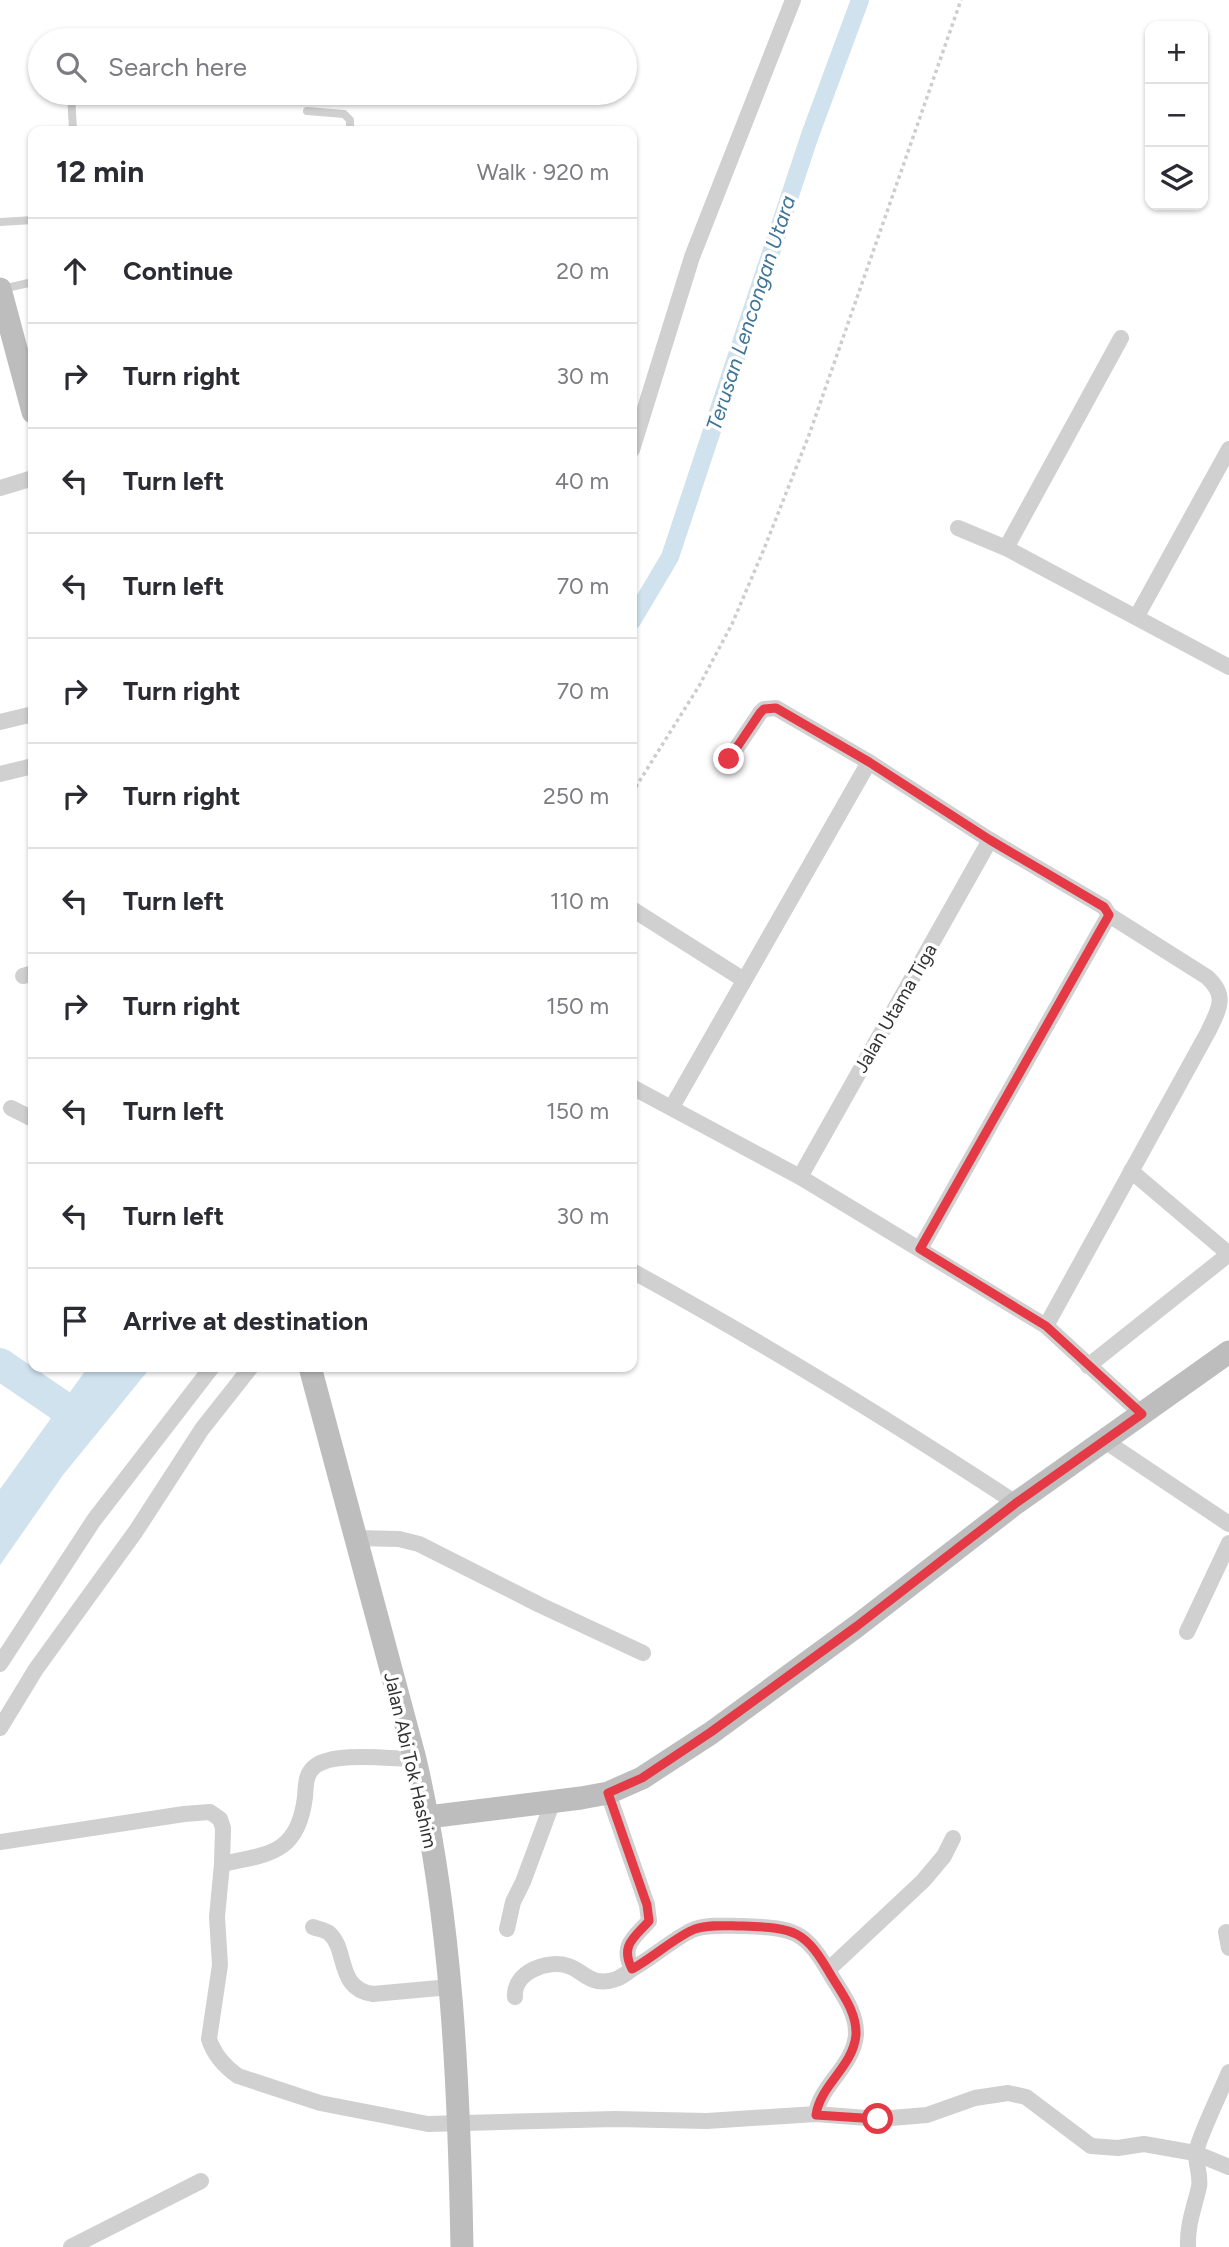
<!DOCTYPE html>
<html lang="en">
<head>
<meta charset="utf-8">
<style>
  body { margin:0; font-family:Figtree,sans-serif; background:#f2f2f3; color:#2b2b33 }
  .controls { position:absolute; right:21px; top:21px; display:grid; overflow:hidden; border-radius:14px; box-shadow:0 2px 5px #0004 }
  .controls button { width:63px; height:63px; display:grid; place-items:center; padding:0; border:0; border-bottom:2px solid #e1e1e2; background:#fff; color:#2b2b33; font:35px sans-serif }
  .stop { position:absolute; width:21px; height:21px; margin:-16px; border:5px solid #e63946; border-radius:50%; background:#fff }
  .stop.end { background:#e63946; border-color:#fff; box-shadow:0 2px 7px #0008 }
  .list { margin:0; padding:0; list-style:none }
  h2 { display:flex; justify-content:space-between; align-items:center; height:91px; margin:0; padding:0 28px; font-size:30px }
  h2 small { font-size:23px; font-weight:400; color:#7c7c81 }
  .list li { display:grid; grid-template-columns:46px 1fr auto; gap:21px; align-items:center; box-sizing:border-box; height:105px; padding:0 28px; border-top:2px solid #e1e1e2 }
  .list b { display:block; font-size:26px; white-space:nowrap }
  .list em { font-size:23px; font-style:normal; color:#7c7c81 }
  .icon { flex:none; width:38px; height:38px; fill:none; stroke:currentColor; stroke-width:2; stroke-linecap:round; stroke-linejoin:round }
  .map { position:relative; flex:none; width:1229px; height:2247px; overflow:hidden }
  .search { position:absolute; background:#fff; box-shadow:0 2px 5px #0004; left:28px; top:28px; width:609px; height:77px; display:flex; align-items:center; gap:18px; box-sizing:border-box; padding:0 24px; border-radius:38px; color:#7c7c81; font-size:26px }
  .panel { position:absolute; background:#fff; box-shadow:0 2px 5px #0004; left:28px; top:126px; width:609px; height:1246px; border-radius:14px }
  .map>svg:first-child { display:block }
  .water { fill:#cfe2ee }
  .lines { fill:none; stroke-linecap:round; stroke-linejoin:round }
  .canal { stroke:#cfe2ee; stroke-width:18 }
  .river { stroke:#cfe2ee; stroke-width:32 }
  .path { stroke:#cdcdcd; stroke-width:3.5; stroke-dasharray:3.5 3.5; stroke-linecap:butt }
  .lane { stroke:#d0d0d0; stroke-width:8 }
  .street { stroke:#d0d0d0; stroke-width:16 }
  .secondary { stroke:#bdbdbd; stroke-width:23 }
  .route { stroke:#e63946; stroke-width:9 }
  .labels { text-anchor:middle; stroke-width:7; stroke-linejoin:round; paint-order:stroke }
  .street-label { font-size:19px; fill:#333; stroke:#fff }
  .water-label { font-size:21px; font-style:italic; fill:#3f7597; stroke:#fff }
</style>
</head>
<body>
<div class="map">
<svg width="1229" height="2247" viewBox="0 0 1229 2247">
  <rect width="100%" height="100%" fill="#fff"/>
  <polygon class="water" points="88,1367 151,1367 63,1475 0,1565 0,1489"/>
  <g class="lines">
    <polyline class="canal" points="632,621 670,557 810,135 860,0"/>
    <polyline class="river" points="0,1364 60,1405 78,1425"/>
    <polyline class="path" points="632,793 699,686 732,624 764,549 809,435 961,0"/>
    <g class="lane">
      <polyline points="71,93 73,131"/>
      <polyline points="307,111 344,114 350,120 350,131"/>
      <polyline points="0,222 33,220"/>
      <polyline points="2,289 33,282"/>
    </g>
    <g class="street">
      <polyline points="632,450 692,257 793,0"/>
      <polyline points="0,488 33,478"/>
      <polyline points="958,528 1006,548 1229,667"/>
      <polyline points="1006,548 1121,338"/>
      <polyline points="1137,616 1229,449"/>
      <polyline points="0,722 33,714"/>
      <polyline points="729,759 760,713 764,709 776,708 869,762 990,840 1104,907 1109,915 920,1249"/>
      <polyline points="0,774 33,766"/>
      <polyline points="632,909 744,980"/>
      <polyline points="23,976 33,973"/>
      <polyline points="632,1087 800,1177 1046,1326 1142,1414"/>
      <polyline points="672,1107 869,762"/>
      <polyline points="11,1108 33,1119"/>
      <polyline points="1131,1171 1229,1254"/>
      <polyline points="800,1177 990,840"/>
      <path d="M 632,1271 C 764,1343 891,1421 1016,1503"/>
      <path d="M 1046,1326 L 1208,1032 C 1219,1009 1228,996 1207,977 L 1109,915"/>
      <polyline points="1088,1366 1229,1254"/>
      <polyline points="1105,1441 1229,1524"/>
      <polyline points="355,1538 399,1539 419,1544 540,1605 643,1653"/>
      <polyline points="1187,1632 1229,1543"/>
      <polyline points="0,1664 94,1520 212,1367"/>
      <polyline points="0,1728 36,1669 136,1531 202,1429 251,1367"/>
      <path d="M 0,1842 L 184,1814 L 210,1812 L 220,1819 L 223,1828 L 222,1864 L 217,1917 L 220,1965 L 209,2039 C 214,2055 224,2066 238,2076 L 320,2103 L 428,2124 L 615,2119 L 707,2121 L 816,2114 L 879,2119 L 927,2115 L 975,2098 L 1008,2093 L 1026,2097 L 1091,2146 L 1118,2148 L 1144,2144 L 1195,2153 L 1229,2167"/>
      <path d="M 222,1864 C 269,1854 298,1854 305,1797 C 306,1786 305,1775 314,1767 C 333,1751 391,1759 415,1759"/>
      <path d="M 313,1927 C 318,1929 325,1930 329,1933 C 348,1949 336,1989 373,1994 L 450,1987"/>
      <polyline points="507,1929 513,1902 523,1882 553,1801"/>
      <polyline points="1226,1932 1229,1948"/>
      <path d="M 632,1969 C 651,1959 678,1935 695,1929 C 710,1924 727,1926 743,1926 C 796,1928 805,1930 832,1977 C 843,1995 857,2013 856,2035 C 853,2067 820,2085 816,2114"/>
      <polyline points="828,1970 923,1881 944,1856 953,1838"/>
      <path d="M 515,1997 C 513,1972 548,1959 568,1966 C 579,1969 586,1979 597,1981 C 612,1983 621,1978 632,1969 C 620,1945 634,1938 649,1921 L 647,1905 L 608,1793"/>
      <polyline points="71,2247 201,2181"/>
      <path d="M 1188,2247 C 1187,2225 1194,2208 1199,2187 C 1201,2175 1196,2166 1196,2154 C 1196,2143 1223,2087 1229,2072"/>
    </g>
    <g class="secondary">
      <polyline points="0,289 33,412"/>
      <path d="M 310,1367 L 415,1759 C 452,1918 459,2084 462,2247"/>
      <polyline points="428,1817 581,1798 608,1793 642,1778 711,1733 857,1626 1016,1503 1229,1352"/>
    </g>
  </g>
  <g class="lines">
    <path class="route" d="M 729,759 L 760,713 L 764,709 L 776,708 L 869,762 L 990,840 L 1104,907 L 1109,915 L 920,1249 L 1046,1326 L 1142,1414 L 1016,1503 L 857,1626 L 711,1732 L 642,1778 L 608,1793 L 647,1905 L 649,1921 C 634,1938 620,1945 632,1969 C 651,1959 678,1935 695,1929 C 710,1924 727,1926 743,1926 C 796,1928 805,1930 832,1977 C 843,1995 857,2013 856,2035 C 853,2067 820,2085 816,2115 L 878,2119"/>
  </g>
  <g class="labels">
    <g class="street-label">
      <text transform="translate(895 1008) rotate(-60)" y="7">Jalan Utama Tiga</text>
      <text transform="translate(411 1760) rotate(77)" y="7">Jalan Abi Tok Hashim</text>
    </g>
    <g class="water-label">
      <text transform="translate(751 313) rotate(-72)" y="7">Terusan Lencongan Utara</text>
    </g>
  </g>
</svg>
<div class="controls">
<button>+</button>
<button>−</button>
<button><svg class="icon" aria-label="layers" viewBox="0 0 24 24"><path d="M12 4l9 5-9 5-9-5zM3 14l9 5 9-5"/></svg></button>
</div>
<div class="stop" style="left:878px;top:2119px"></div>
<div class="stop end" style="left:729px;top:759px"></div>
<div class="search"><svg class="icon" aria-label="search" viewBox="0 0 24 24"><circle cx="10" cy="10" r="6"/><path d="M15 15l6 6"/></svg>Search here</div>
<section class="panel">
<h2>12 min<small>Walk · 920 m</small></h2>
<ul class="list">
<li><svg class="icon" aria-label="ahead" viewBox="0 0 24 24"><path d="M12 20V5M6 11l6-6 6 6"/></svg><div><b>Continue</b></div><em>20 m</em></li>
<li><svg class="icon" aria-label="right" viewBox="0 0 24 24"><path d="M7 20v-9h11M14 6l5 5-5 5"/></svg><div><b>Turn right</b></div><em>30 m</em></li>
<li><svg class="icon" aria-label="left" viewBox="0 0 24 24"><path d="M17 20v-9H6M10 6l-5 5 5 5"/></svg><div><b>Turn left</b></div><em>40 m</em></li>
<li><svg class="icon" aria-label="left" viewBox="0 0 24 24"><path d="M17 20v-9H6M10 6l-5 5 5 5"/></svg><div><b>Turn left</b></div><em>70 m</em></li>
<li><svg class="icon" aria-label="right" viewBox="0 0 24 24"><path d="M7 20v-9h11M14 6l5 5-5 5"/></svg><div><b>Turn right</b></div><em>70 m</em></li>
<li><svg class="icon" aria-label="right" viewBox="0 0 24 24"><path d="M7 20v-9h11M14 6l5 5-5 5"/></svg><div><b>Turn right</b></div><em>250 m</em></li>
<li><svg class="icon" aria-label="left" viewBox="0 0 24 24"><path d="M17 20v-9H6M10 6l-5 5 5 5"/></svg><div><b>Turn left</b></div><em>110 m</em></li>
<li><svg class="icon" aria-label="right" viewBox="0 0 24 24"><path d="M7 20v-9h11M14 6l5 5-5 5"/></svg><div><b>Turn right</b></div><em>150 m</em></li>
<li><svg class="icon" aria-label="left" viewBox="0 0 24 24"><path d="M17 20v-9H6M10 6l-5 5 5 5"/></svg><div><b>Turn left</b></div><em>150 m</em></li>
<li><svg class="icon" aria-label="left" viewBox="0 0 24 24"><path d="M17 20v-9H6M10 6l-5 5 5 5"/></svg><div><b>Turn left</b></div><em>30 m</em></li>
<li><svg class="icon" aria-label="arrive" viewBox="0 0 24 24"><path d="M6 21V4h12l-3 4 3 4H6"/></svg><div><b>Arrive at destination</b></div></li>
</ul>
</section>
</div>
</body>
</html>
